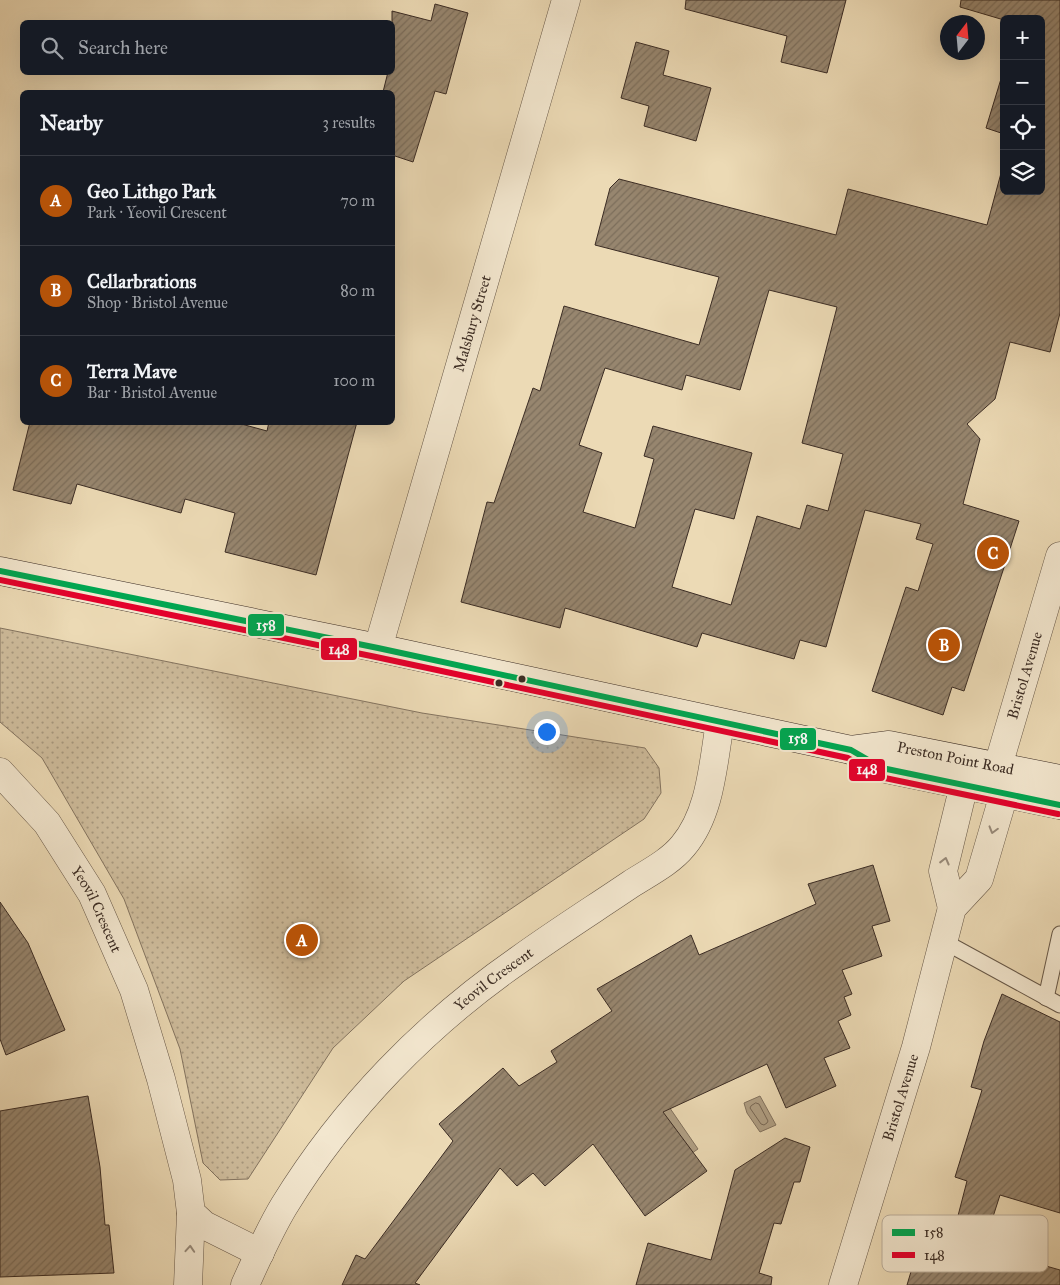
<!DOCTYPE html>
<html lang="en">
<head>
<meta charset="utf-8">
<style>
  body { margin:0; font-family:"IM FELL Great Primer",serif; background:#242831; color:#f1f3f6 }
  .controls { position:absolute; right:15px; top:15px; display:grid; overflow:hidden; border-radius:8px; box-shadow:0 5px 20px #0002 }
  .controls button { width:45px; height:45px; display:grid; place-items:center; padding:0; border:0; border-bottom:1px solid #363941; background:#171b24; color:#f1f3f6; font:25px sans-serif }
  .compass { position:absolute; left:940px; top:15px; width:45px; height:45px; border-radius:50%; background:#171b24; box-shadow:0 5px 20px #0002; rotate:16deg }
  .you { position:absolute; left:546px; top:731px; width:18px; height:18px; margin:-12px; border:4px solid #fff; border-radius:50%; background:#1a73e8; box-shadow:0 0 0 8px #1a73e833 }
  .badge { display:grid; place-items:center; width:32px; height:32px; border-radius:50%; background:#b45309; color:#fff; font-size:16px; font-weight:700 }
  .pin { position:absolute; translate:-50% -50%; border:2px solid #fff; box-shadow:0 1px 5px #0006 }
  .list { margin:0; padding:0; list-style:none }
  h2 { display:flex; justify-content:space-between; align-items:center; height:65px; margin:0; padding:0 20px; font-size:21px }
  h2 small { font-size:16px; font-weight:400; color:#9ea1a6 }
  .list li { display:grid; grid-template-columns:32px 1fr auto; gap:15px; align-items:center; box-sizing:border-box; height:90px; padding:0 20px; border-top:1px solid #363941 }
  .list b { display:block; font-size:19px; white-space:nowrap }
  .list p { margin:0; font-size:16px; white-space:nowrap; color:#9ea1a6 }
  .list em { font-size:16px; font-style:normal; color:#9ea1a6 }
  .icon { flex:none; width:28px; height:28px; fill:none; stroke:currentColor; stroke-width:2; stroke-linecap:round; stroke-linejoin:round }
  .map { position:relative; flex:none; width:1060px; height:1285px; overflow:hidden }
  .search { position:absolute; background:#171b24; box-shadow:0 5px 20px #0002; left:20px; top:20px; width:375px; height:55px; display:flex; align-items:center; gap:12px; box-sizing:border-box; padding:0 18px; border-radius:8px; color:#9ea1a6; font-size:19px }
  .panel { position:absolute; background:#171b24; box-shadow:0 5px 20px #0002; left:20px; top:90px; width:375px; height:335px; border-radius:8px }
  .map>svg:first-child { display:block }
  .park { fill:url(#park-dots); stroke:#847460 }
  .water { fill:#b09f84; stroke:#81715e }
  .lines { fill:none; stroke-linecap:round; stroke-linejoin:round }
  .shore { stroke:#766654; stroke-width:1 }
  .building { fill:url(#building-hatch); stroke:#3b2c24; fill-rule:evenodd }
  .service-casing { stroke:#675848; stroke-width:17 }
  .minor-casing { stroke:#675848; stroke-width:29 }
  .secondary-casing { stroke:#3b2c24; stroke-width:29 }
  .service { stroke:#f3e7cf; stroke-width:15 }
  .minor { stroke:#f3e7cf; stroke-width:28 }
  .secondary { stroke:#f3e7cf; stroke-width:28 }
  .bus-1-casing { stroke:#f3e7cf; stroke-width:10 }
  .bus-2-casing { stroke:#f3e7cf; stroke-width:10 }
  .bus-1 { stroke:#00a651; stroke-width:6 }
  .bus-2 { stroke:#e4002b; stroke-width:6 }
  .oneway { stroke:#978a7a }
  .bus-dot { fill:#3b2c24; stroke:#f3e7cf; stroke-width:2 }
  .labels { text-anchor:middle; stroke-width:4; stroke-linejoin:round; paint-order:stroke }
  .street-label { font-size:15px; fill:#3b2c24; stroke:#f3e7cf }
  .key { fill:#f3e7cf; stroke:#bcaf9c; stroke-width:1 }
  .key-label { font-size:14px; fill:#3b2c24 }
  .line-badge { stroke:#f3e7cf; stroke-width:2 }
  .badge-label { font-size:14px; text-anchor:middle; font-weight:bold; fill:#fff }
</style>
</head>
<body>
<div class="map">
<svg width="1060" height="1285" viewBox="0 0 1060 1285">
  <defs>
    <pattern id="park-dots" width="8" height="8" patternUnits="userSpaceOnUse" patternTransform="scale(1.25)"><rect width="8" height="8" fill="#cebc9c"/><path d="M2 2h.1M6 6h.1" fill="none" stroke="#a8997f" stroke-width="1.8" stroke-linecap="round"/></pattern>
    <pattern id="building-hatch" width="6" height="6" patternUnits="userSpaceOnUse" patternTransform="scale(1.25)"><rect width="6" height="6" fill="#97866f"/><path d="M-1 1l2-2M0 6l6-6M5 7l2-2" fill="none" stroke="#7c6e5b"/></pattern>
  </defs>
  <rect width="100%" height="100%" fill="#ecdab5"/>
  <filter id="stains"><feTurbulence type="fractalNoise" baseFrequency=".004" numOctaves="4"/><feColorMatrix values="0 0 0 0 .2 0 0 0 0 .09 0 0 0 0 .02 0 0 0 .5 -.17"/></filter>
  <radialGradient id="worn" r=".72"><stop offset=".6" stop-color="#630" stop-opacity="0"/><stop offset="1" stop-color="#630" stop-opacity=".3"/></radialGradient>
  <polygon class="park" points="0,628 422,713 645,748 659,768 661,793 644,819 404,981 333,1048 248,1179 220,1180 203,1163 180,1049 124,899 42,758 0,722"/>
  <g class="water">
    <polygon points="654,1085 698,1149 692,1153 645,1092"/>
    <polygon points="760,1096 776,1125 760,1132 747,1113 744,1103"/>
  </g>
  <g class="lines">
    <polygon class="shore" points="756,1103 759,1104 768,1121 767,1123 764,1125 761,1124 750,1108 751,1106"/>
  </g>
  <g class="building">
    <polygon points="686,0 846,0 827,73 781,62 787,36 685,9"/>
    <path d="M 961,0 L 1060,0 L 1060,313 L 1050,352 L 1010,342 L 995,399 L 967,424 L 980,439 L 963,504 L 1019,521 L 964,691 L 952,687 L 943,715 L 872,691 L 906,587 L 918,591 L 933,544 L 916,539 L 921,524 L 865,510 L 826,647 L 800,640 L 794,659 L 702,633 L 697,647 L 565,608 L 560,628 L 461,602 L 487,502 L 494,503 L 533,388 L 540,391 L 564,306 L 699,345 L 719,277 L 595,245 L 610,188 L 619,179 L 836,235 L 848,189 L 987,225 L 1004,162 L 1004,191 L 1041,191 L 1041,19 L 1004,20 L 960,7 ZM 769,290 L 837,307 L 802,443 L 843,454 L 828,511 L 807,505 L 800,529 L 757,516 L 731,605 L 672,587 L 695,509 L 734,519 L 752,453 L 653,426 L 644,456 L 654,459 L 635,528 L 583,512 L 602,453 L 579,445 L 605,368 L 682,390 L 686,375 L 740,390 Z"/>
    <polygon points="435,4 468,13 446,94 435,91 413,162 392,155 392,92 383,92 388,72 392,72 392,11 431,21"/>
    <polygon points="636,42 669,51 663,75 711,88 696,141 644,126 649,106 621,98"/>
    <polygon points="1004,69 1004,134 986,128"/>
    <polygon points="30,422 234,422 267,431 269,422 357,422 316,575 225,552 235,513 185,499 181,513 77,484 71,504 13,490"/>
    <polygon points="873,865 890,921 872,926 882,956 842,970 852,994 844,997 851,1015 838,1021 850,1048 824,1058 836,1086 786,1108 767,1064 663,1112 707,1171 645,1216 593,1144 545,1186 533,1173 517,1186 500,1168 415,1283 420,1285 342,1285 356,1255 365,1259 453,1141 439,1124 503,1068 519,1086 557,1062 551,1051 612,1011 597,989 691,935 699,955 816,904 808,884"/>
    <polygon points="0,902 28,943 65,1030 6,1055 0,1039"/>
    <polygon points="1002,994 1060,1022 1060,1213 1000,1195 983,1248 1060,1270 1060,1285 907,1285 919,1245 936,1250 940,1235 952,1239 967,1181 955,1177 982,1090 971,1087 984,1041"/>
    <polygon points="88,1096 100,1167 105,1225 109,1225 114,1273 0,1277 0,1111"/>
    <polygon points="785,1138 810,1147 800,1182 794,1182 781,1224 774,1223 759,1273 772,1277 771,1285 636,1285 648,1243 711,1260 735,1170"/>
  </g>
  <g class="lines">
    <g class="service-casing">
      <g id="service">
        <polyline points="943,941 1060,1005"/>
        <polyline points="1046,998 1060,934"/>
      </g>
    </g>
    <g class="minor-casing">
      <g id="minor">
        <path id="s1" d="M 378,648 L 566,0"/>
        <path id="s2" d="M 0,772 L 47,823 L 92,894 L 134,990 L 161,1079 L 187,1180 L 191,1213 L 204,1225 L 260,1253"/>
        <path id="s3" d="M 952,908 L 943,871 L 964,785 L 998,766 L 1060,556"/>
        <polyline points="188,1285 191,1213"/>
        <path id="s4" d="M 245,1285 C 257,1258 269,1231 284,1206 C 344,1108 426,1024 520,959 C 556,933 594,909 631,884 C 648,873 670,862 683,846 C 711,813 713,763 720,723"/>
        <path id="s5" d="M 843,1285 L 916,1047 L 952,908 L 979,879 L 1004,794 L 998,769"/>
      </g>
    </g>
    <g class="secondary-casing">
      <g id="secondary">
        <polyline points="0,571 378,648 851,750 882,768 1060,805"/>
        <path id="s6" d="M 851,750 L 889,745 L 1060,779"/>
      </g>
    </g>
    <use href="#service" class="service"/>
    <use href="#minor" class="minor"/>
    <use href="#secondary" class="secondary"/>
    <g class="bus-1-casing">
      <polyline id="bus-1" points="0,571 378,648 851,750 882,768 1060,805"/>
    </g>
    <g class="bus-2-casing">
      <polyline id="bus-2" points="0,580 376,657 848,758 880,777 1058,814"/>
    </g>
    <use href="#bus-1" class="bus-1"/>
    <use href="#bus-2" class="bus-2"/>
  </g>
  <defs><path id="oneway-chevron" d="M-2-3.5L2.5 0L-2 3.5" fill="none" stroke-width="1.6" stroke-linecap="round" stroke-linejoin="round" transform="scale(1.25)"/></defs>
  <g class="oneway">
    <use href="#oneway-chevron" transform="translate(993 830) rotate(106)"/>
    <use href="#oneway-chevron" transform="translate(945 861) rotate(-76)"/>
    <use href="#oneway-chevron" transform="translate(190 1249) rotate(-86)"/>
  </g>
  <g class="bus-dot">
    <circle cx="522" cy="679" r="4.5"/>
    <circle cx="499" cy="683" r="4.5"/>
  </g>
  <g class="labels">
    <g class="street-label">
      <text dy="5" stroke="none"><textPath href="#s1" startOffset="338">Malsbury Street</textPath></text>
      <text dy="5" stroke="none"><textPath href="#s3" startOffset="260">Bristol Avenue</textPath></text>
      <text dy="5" stroke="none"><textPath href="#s6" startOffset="106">Preston Point Road</textPath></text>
      <text dy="5" stroke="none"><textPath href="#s2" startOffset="169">Yeovil Crescent</textPath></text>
      <text dy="5" stroke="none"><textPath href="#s4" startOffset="399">Yeovil Crescent</textPath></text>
      <text dy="5" stroke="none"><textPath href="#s5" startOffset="196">Bristol Avenue</textPath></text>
    </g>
  </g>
  <rect x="882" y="1215" width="166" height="57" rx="8" class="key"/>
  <rect x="892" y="1229" width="23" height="7" fill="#00a651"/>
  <rect x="892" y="1252" width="23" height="6" fill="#e4002b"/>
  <g class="key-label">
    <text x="924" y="1237">158</text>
    <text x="924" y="1260">148</text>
  </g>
  <g class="line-badge">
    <rect x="247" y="613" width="38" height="24" rx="5" fill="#00a651"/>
    <rect x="320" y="637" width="38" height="24" rx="5" fill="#e4002b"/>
    <rect x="779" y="727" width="38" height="24" rx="5" fill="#00a651"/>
    <rect x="848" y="758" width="38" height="24" rx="5" fill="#e4002b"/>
  </g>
  <g class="badge-label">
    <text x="266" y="630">158</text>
    <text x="339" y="654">148</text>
    <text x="798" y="743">158</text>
    <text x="867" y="774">148</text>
  </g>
  <rect width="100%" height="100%" filter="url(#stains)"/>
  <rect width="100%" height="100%" fill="url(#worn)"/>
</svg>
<div class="controls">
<button>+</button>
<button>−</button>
<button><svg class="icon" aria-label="locate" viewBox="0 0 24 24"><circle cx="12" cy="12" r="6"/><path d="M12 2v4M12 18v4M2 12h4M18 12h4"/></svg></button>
<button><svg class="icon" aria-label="layers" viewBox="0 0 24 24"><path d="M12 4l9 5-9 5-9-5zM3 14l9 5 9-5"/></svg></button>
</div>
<svg class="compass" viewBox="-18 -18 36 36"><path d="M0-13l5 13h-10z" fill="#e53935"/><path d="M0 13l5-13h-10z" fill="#9ea1a6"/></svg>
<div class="you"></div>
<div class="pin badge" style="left:302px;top:940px">A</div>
<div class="pin badge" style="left:944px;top:645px">B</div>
<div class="pin badge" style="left:993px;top:553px">C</div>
<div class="search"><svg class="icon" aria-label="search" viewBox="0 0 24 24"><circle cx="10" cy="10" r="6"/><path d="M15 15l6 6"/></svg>Search here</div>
<section class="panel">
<h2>Nearby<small>3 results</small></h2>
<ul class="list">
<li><span class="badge">A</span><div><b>Geo Lithgo Park</b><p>Park · Yeovil Crescent</p></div><em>70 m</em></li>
<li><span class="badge">B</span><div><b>Cellarbrations</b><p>Shop · Bristol Avenue</p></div><em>80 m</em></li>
<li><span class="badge">C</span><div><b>Terra Mave</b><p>Bar · Bristol Avenue</p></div><em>100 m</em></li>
</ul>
</section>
</div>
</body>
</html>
